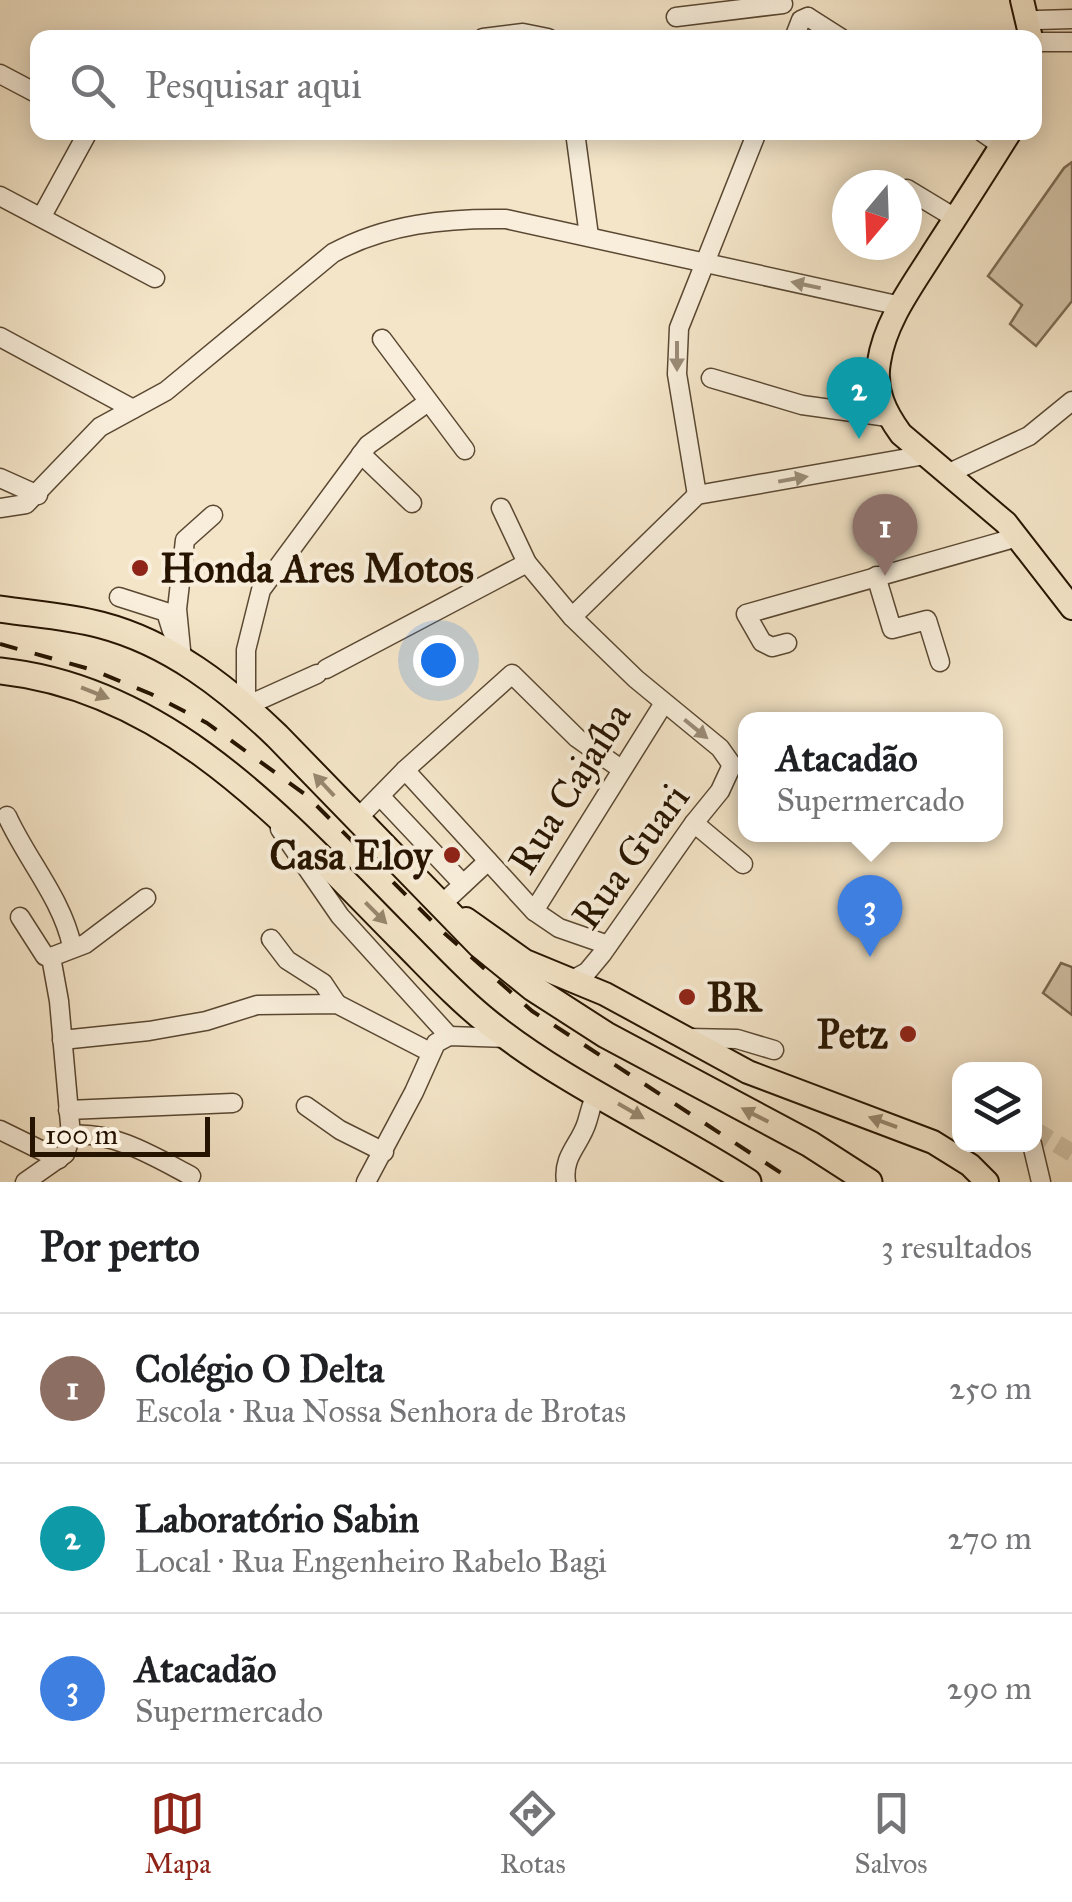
<!DOCTYPE html>
<html lang="pt">
<head>
<meta charset="utf-8">
<style>
  body { margin:0; font-family:"IM FELL Great Primer",serif; background:#f6f6f6; color:#202124 }
  .controls { position:absolute; right:30px; bottom:30px; display:grid; overflow:hidden; border-radius:20px; box-shadow:0 5px 25px #0003 }
  .controls button { width:90px; height:90px; display:grid; place-items:center; padding:0; border:0; border-bottom:2px solid #e0e0e0; background:#fff; color:#202124; font:50px sans-serif }
  .compass { position:absolute; left:832px; top:170px; width:90px; height:90px; border-radius:50%; background:#fff; box-shadow:0 5px 25px #0003; rotate:199deg }
  .scale { position:absolute; left:30px; bottom:25px; width:180px; box-sizing:border-box; padding-left:10px; border:5px solid #271400; border-top:0; font-size:28px; line-height:35px; white-space:nowrap; color:#271400; -webkit-text-stroke:8px #f8eedb; paint-order:stroke }
  .you { position:absolute; left:438px; top:660px; width:35px; height:35px; margin:-25px; border:8px solid #fff; border-radius:50%; background:#1a73e8; box-shadow:0 0 0 15px #1a73e833 }
  .badge { display:grid; place-items:center; width:65px; height:65px; border-radius:50%; background:#8f2418; color:#fff; font-size:32px; font-weight:700 }
  .pin { position:absolute; translate:-50% -82px; filter:drop-shadow(0 2px 5px #0008) }
  .pin::after { content:''; position:absolute; top:52px; width:35px; height:30px; background:inherit; clip-path:polygon(0 0,100% 0,50% 100%) }
  .popup { position:absolute; left:738px; top:712px; width:265px; height:130px; box-sizing:border-box; display:grid; place-content:center; border-radius:20px; background:#fff; filter:drop-shadow(0 2px 8px #0005); font-size:32px; white-space:nowrap; color:#757577 }
  .popup b { font-size:38px; color:#202124 }
  .popup::after { content:''; position:absolute; left:50%; top:100%; margin-left:-20px; border:20px solid transparent; border-top-color:#fff }
  .list { margin:0; padding:0; list-style:none }
  h2 { display:flex; justify-content:space-between; align-items:center; height:130px; margin:0; padding:0 40px; font-size:42px }
  h2 small { font-size:32px; font-weight:400; color:#757577 }
  .list li { display:grid; grid-template-columns:65px 1fr auto; gap:30px; align-items:center; box-sizing:border-box; height:150px; padding:0 40px; border-top:2px solid #e0e0e0 }
  .list b { display:block; font-size:38px; white-space:nowrap }
  .list p { margin:0; font-size:32px; white-space:nowrap; color:#757577 }
  .list em { font-size:32px; font-style:normal; color:#757577 }
  .icon { flex:none; width:55px; height:55px; fill:none; stroke:currentColor; stroke-width:2; stroke-linecap:round; stroke-linejoin:round }
  .map { position:relative; flex:none; width:1072px; height:1182px; overflow:hidden }
  .search { position:absolute; background:#fff; box-shadow:0 5px 25px #0003; left:30px; right:30px; top:30px; height:110px; display:flex; align-items:center; gap:25px; box-sizing:border-box; padding:0 35px; border-radius:20px; color:#757577; font-size:38px }
  .sheet { height:580px; background:#fff }
  nav { display:flex; justify-content:space-around; align-items:center; box-sizing:border-box; height:140px; border-top:2px solid #e0e0e0; background:#fff; font-size:28px; color:#757577 }
  nav a { display:grid; justify-items:center; gap:5px }
  nav .on { color:#8f2418 }
  .map>svg:first-child { display:block }
  .green { fill:#d1c1a6; stroke:#7c6a53; stroke-width:2.5 }
  .lines { fill:none; stroke-linecap:round; stroke-linejoin:round }
  .minor-tunnel { stroke:#d5c6aa; stroke-width:18; stroke-dasharray:18 9; stroke-linecap:butt }
  .minor-casing { stroke:#5a4832; stroke-width:21 }
  .major-casing { stroke:#271400; stroke-width:26 }
  .highway-casing { stroke:#271400; stroke-width:29 }
  .minor { stroke:#f8eedb; stroke-width:18 }
  .major { stroke:#f4e5c8; stroke-width:22 }
  .highway { stroke:#f4e5c8; stroke-width:25 }
  .rail { stroke:#271400; stroke-width:4; stroke-dasharray:18 18; stroke-linecap:butt }
  .oneway { fill:#9a8c78 }
  .oneway2 { fill:#98876e }
  .poi-dot { fill:#8f2418; stroke:#f8eedb; stroke-width:4 }
  .labels { text-anchor:middle; stroke-width:8; stroke-linejoin:round; paint-order:stroke }
  .poi-label { font-size:40px; font-weight:bold; fill:#271400; stroke:#f8eedb; text-anchor:start }
  .street-label { font-size:40px; fill:#271400; stroke:#f8eedb }
</style>
</head>
<body>
<div class="map">
<svg width="1072" height="1182" viewBox="0 0 1072 1182">
  <rect width="100%" height="100%" fill="#f4e5c8"/>
  <filter id="stains"><feTurbulence type="fractalNoise" baseFrequency=".002" numOctaves="4"/><feColorMatrix values="0 0 0 0 .2 0 0 0 0 .09 0 0 0 0 .02 0 0 0 .5 -.17"/></filter>
  <radialGradient id="worn" r=".72"><stop offset=".6" stop-color="#630" stop-opacity="0"/><stop offset="1" stop-color="#630" stop-opacity=".3"/></radialGradient>
  <g class="green">
    <polygon points="1072,162 1072,301 1036,346 1010,324 1022,305 988,276 1064,168"/>
    <polygon points="1061,963 1072,967 1072,1015 1043,993"/>
  </g>
  <g class="lines">
    <polyline class="minor-tunnel" points="1034,1130 1072,1153"/>
    <g class="minor-casing">
      <g id="minor">
        <polyline points="676,17 783,4"/>
        <polyline points="808,17 841,38"/>
        <polyline points="1029,25 1037,20 1072,19"/>
        <polyline points="483,38 523,33 548,38"/>
        <polyline points="794,38 801,20 808,17"/>
        <polyline points="1034,42 1072,42"/>
        <polyline points="0,74 38,94"/>
        <polyline points="575,132 589,236"/>
        <polyline points="982,132 1002,146"/>
        <polyline points="907,189 955,218"/>
        <polyline points="0,196 155,278"/>
        <polyline points="42,216 88,132"/>
        <polyline points="0,337 133,409"/>
        <polyline points="382,339 465,450"/>
        <polyline points="711,378 802,405 888,417"/>
        <polyline points="361,454 412,503"/>
        <polyline points="947,474 1029,436 1072,401"/>
        <polyline points="0,478 38,495"/>
        <polyline points="697,495 677,374 679,328 757,132"/>
        <path d="M 0,508 L 26,504 L 100,427 L 166,391 L 333,253 C 386,224 446,218 506,219 L 901,306"/>
        <polyline points="501,508 527,563 572,617 636,679 720,748 732,765 720,791 694,823 602,954 587,972 574,979"/>
        <polyline points="876,576 892,629 927,620 940,662"/>
        <polyline points="119,597 166,612 172,631"/>
        <polyline points="572,617 697,495 925,455"/>
        <polyline points="787,643 772,647 762,642 746,614 1018,537"/>
        <polyline points="182,660 177,609 185,540 213,515"/>
        <polyline points="326,669 527,563"/>
        <polyline points="317,674 246,706 246,650 261,590 368,445 428,402"/>
        <polyline points="405,770 534,911 559,928 608,945"/>
        <polyline points="380,796 463,884"/>
        <path d="M 7,816 C 27,860 62,899 72,946"/>
        <polyline points="357,819 405,770 512,674 577,738 621,769"/>
        <polyline points="694,823 743,864"/>
        <polyline points="280,829 340,916 449,1036"/>
        <polyline points="442,904 488,861"/>
        <polyline points="534,911 664,703"/>
        <polyline points="20,917 45,956 51,957"/>
        <polyline points="271,939 287,960 323,983 337,1004"/>
        <polyline points="688,1038 737,1039 774,1050"/>
        <polyline points="62,1040 149,1031 206,1021 257,1005 337,1004 430,1052"/>
        <polyline points="306,1106 340,1130 384,1152"/>
        <polyline points="68,1110 233,1103"/>
        <polyline points="0,1130 59,1159"/>
        <path d="M 71,1135 C 113,1131 155,1157 191,1176"/>
        <polyline points="1032,1144 1041,1182"/>
        <polyline points="25,1182 65,1154 71,1135 59,1001 51,957 85,944 146,898"/>
        <polyline points="366,1182 414,1092 436,1043 449,1036 508,1038"/>
        <path d="M 566,1182 C 562,1156 580,1145 587,1122 C 590,1112 592,1102 597,1092"/>
      </g>
    </g>
    <g class="major-casing">
      <g id="major">
        <polyline points="1022,0 1031,38"/>
        <path d="M 1010,132 C 985,172 960,211 934,251 C 913,285 885,321 879,362 C 874,390 885,412 901,434 L 1006,523 L 1072,608"/>
        <polyline points="466,919 525,961 605,994 748,1072 933,1142 970,1165 987,1182"/>
      </g>
    </g>
    <g class="highway-casing">
      <g id="highway">
        <path d="M 0,609 C 33,614 68,616 101,625 C 170,643 227,688 277,736 L 480,945 L 533,988 L 606,1035 L 810,1144 L 869,1182"/>
        <path d="M 0,671 C 171,689 287,824 401,939 C 430,968 457,998 489,1023 C 568,1086 663,1127 748,1182"/>
      </g>
    </g>
    <use href="#minor" class="minor"/>
    <use href="#major" class="major"/>
    <use href="#highway" class="highway"/>
    <polyline class="rail" points="0,644 93,670 151,694 207,723 306,795 442,931 532,1011 795,1182"/>
  </g>
  <defs><path id="oneway-solid" d="M-6-.8H1V-3.2L6.5 0L1 3.2V.8H-6Z" transform="scale(2.5)"/></defs>
  <g class="oneway">
    <use href="#oneway-solid" transform="translate(806 285) rotate(-168)"/>
    <use href="#oneway-solid" transform="translate(677 356) rotate(90)"/>
    <use href="#oneway-solid" transform="translate(793 479) rotate(-10)"/>
    <use href="#oneway-solid" transform="translate(696 729) rotate(39)"/>
  </g>
  <g class="oneway2">
    <use href="#oneway-solid" transform="translate(95 693) rotate(22)"/>
    <use href="#oneway-solid" transform="translate(324 785) rotate(-133)"/>
    <use href="#oneway-solid" transform="translate(376 913) rotate(45)"/>
    <use href="#oneway-solid" transform="translate(631 1111) rotate(30)"/>
    <use href="#oneway-solid" transform="translate(755 1115) rotate(-153)"/>
    <use href="#oneway-solid" transform="translate(883 1122) rotate(-160)"/>
  </g>
  <g class="poi-dot">
    <circle cx="140" cy="568" r="10"/>
    <circle cx="452" cy="855" r="10"/>
    <circle cx="687" cy="997" r="10"/>
    <circle cx="908" cy="1034" r="10"/>
  </g>
  <g class="labels">
    <g class="poi-label">
      <text x="160" y="582">Honda Ares Motos</text>
      <text x="432" y="869" text-anchor="end">Casa Eloy</text>
      <text x="707" y="1011">BR</text>
      <text x="888" y="1048" text-anchor="end">Petz</text>
    </g>
    <g class="street-label">
      <text transform="translate(569 788) rotate(-58)" y="14">Rua Cajaíba</text>
      <text transform="translate(630 856) rotate(-54)" y="14">Rua Guari</text>
    </g>
  </g>
  <rect width="100%" height="100%" filter="url(#stains)"/>
  <rect width="100%" height="100%" fill="url(#worn)"/>
</svg>
<div class="controls">
<button><svg class="icon" aria-label="layers" viewBox="0 0 24 24"><path d="M12 4l9 5-9 5-9-5zM3 14l9 5 9-5"/></svg></button>
</div>
<svg class="compass" viewBox="-18 -18 36 36"><path d="M0-13l5 13h-10z" fill="#e53935"/><path d="M0 13l5-13h-10z" fill="#757577"/></svg>
<div class="scale">100 m</div>
<div class="you"></div>
<div class="pin badge" style="left:885px;top:576px;background:#8d6e63">1</div>
<div class="pin badge" style="left:859px;top:439px;background:#0f9aa8">2</div>
<div class="pin badge" style="left:870px;top:957px;background:#3f7fe0">3</div>
<div class="popup"><b>Atacadão</b>Supermercado</div>
<div class="search"><svg class="icon" aria-label="search" viewBox="0 0 24 24"><circle cx="10" cy="10" r="6"/><path d="M15 15l6 6"/></svg>Pesquisar aqui</div>
</div>
<section class="sheet">
<h2>Por perto<small>3 resultados</small></h2>
<ul class="list">
<li><span class="badge" style="background:#8d6e63">1</span><div><b>Colégio O Delta</b><p>Escola · Rua Nossa Senhora de Brotas</p></div><em>250 m</em></li>
<li><span class="badge" style="background:#0f9aa8">2</span><div><b>Laboratório Sabin</b><p>Local · Rua Engenheiro Rabelo Bagi</p></div><em>270 m</em></li>
<li><span class="badge" style="background:#3f7fe0">3</span><div><b>Atacadão</b><p>Supermercado</p></div><em>290 m</em></li>
</ul>
</section>
<nav>
<a class="on"><svg class="icon" aria-label="map" viewBox="0 0 24 24"><path d="M3 6l6-2 6 2 6-2v14l-6 2-6-2-6 2zM9 4v14M15 6v14"/></svg>Mapa</a>
<a><svg class="icon" aria-label="directions" viewBox="0 0 24 24"><path d="M12 3l9 9-9 9-9-9zM9 14v-3h6M13 9l2 2-2 2"/></svg>Rotas</a>
<a><svg class="icon" aria-label="saved" viewBox="0 0 24 24"><path d="M7 4h10v16l-5-4-5 4z"/></svg>Salvos</a>
</nav>
</body>
</html>
